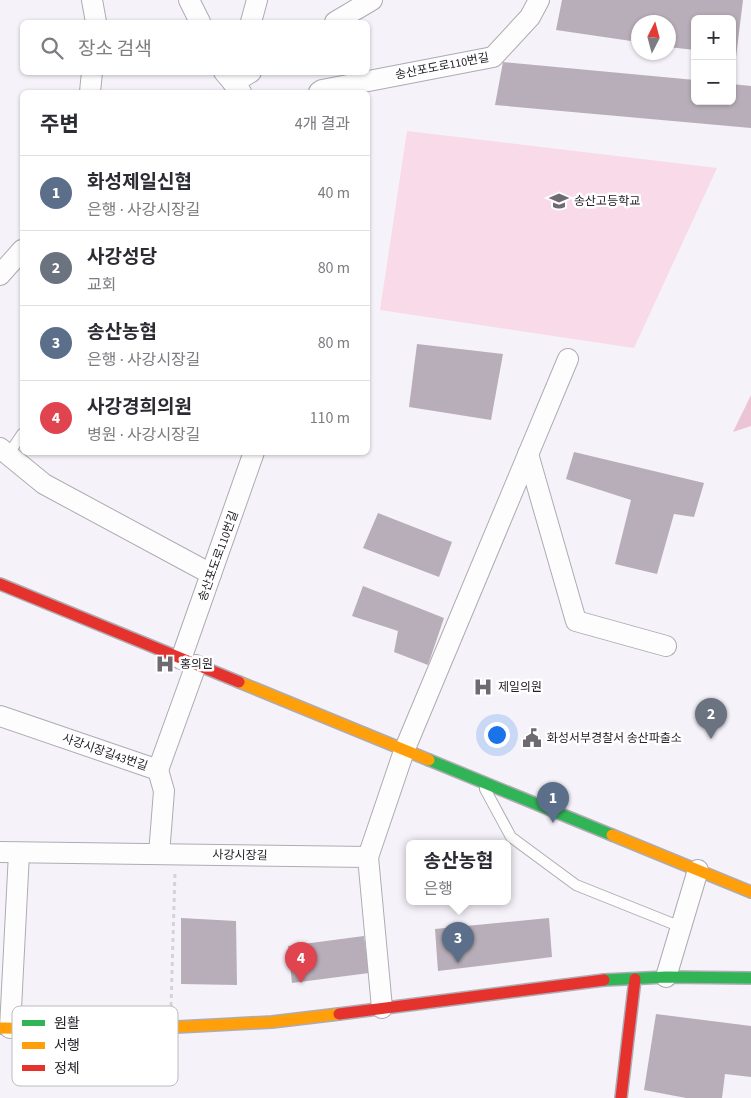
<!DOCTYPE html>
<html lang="ko">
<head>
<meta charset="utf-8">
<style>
  body { margin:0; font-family:"Source Sans 3","Noto Sans KR",sans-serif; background:#f2f2f3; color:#2b2b33 }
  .controls { position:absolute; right:15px; top:15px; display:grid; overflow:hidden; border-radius:8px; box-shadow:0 1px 4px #0004 }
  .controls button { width:45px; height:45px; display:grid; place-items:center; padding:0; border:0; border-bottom:1px solid #e1e1e2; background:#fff; color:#2b2b33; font:25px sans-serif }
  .compass { position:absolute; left:631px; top:15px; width:45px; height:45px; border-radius:50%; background:#fff; box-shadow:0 1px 4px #0004; rotate:6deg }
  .you { position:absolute; left:496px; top:734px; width:18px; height:18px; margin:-12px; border:4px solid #fff; border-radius:50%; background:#1a73e8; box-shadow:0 0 0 8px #1a73e833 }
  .badge { display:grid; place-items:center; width:32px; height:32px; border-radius:50%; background:#db2777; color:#fff; font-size:16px; font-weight:700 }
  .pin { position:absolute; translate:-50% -41px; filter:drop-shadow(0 1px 2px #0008) }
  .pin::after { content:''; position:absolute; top:26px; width:18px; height:15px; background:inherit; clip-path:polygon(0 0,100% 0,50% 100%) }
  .popup { position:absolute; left:406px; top:840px; width:105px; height:65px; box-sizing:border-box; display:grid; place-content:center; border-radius:8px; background:#fff; filter:drop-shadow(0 1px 4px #0005); font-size:16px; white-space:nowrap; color:#7c7c81 }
  .popup b { font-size:19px; color:#2b2b33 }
  .popup::after { content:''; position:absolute; left:50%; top:100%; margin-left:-10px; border:10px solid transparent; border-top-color:#fff }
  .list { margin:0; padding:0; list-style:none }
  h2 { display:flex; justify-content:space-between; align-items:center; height:65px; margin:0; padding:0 20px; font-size:21px }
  h2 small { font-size:16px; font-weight:400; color:#7c7c81 }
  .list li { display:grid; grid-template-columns:32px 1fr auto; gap:15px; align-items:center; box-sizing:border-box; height:75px; padding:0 20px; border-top:1px solid #e1e1e2 }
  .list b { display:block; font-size:19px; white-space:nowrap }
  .list p { margin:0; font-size:16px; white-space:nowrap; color:#7c7c81 }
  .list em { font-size:16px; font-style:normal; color:#7c7c81 }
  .icon { flex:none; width:28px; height:28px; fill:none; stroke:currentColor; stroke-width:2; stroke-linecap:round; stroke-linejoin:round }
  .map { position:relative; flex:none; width:751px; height:1098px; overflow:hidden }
  .search { position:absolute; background:#fff; box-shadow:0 1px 4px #0004; left:20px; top:20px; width:350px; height:55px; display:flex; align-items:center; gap:12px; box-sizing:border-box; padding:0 18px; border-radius:8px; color:#7c7c81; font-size:19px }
  .panel { position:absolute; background:#fff; box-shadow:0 1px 4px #0004; left:20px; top:90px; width:350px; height:365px; border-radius:8px }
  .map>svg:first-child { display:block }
  .green { fill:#f9dae8 }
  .forest { fill:#ebc5d6 }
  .building { fill:#b8aeb9 }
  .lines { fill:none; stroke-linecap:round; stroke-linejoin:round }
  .lane-casing { stroke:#aeabb2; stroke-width:12 }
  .street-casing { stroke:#aeabb2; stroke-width:22 }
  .fast-casing { stroke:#aeabb2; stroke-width:14 }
  .slow-casing { stroke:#aeabb2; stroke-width:14 }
  .jam-casing { stroke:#aeabb2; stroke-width:14 }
  .path { stroke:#d5d3d6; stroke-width:3; stroke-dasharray:4 4; stroke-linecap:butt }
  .lane { stroke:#fefdfe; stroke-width:10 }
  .street { stroke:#fefdfe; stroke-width:20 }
  .fast { stroke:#30b455; stroke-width:11 }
  .slow { stroke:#ff9f0a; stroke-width:11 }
  .jam { stroke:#e5322d; stroke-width:11 }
  .labels { text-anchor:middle; stroke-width:5; stroke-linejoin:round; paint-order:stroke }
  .street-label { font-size:12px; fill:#242128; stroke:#fff }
  .poi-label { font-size:12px; fill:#242128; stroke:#fff; text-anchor:start }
  .key { fill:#fff; stroke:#bdbcbe; stroke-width:1 }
  .key-label { font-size:14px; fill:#242128 }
</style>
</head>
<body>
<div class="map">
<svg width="751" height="1098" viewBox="0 0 751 1098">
  <rect width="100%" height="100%" fill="#f5f2f9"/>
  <polygon class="green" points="407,131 717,168 634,348 380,310"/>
  <polygon class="forest" points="751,395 751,426 733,432"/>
  <g class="building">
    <polygon points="562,0 743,0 736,57 732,56 732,19 695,19 695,50 668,47 668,22 638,22 638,42 556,30"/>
    <polygon points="503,62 695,80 695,101 732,101 732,84 751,86 751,128 495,105"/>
    <polygon points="417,344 503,354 491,420 409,407"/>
    <polygon points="574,452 704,483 694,517 674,514 657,574 615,564 631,500 566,479"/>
    <polygon points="378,513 452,542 439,577 363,548"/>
    <polygon points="363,586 444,618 428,665 394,652 398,631 352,616"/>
    <polygon points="181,918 236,921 237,985 181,984"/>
    <polygon points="549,918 552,957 438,971 435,929"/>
    <polygon points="364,936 369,973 292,983 288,946"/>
    <polygon points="656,1014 751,1026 751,1077 725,1074 722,1098 686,1098 644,1090"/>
  </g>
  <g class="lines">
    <g class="lane-casing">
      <g id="lane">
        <polyline points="8,455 22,434"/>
        <polyline points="485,789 511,837 576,885 681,927"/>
      </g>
    </g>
    <g class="street-casing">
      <g id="street">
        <polyline points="92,0 96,22"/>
        <polyline points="189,0 200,22"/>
        <polyline points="251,22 257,0"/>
        <polyline points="335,22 372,0"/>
        <polyline points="224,72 241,92"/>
        <polyline points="233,83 251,72"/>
        <polyline points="90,92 92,72"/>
        <polyline points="319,92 322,90 493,57 530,17 539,0"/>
        <polyline points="0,275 22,250"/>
        <polyline points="0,448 44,484 211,574"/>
        <polyline points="528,454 576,621 666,646"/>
        <polyline points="181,659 254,452"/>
        <polyline points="0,716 158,770 164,791 159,854"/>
        <polyline points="158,770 196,665"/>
        <polyline points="0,852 368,857 404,751 568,359"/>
        <polyline points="368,857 382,1008"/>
        <polyline points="666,977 698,870"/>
        <polyline points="10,1028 19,853"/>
      </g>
    </g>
    <g class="fast-casing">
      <g id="fast">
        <polyline points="429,760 612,835"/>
        <polyline points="604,980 666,977 751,978"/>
      </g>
    </g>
    <g class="slow-casing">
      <g id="slow">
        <polyline points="239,682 429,760"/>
        <polyline points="612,835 751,892"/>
        <polyline points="0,1028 121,1030 272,1022 339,1014"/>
      </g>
    </g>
    <g class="jam-casing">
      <g id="jam">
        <polyline points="0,584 239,682"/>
        <polyline points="339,1014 604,980"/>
        <polyline points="621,1098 635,979"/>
      </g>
    </g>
    <polyline class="path" points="171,1006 175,872"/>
    <use href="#lane" class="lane"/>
    <use href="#street" class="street"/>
    <use href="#fast" class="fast"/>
    <use href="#slow" class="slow"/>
    <use href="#jam" class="jam"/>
  </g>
  <defs>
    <g id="school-bare" transform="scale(1.5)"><path d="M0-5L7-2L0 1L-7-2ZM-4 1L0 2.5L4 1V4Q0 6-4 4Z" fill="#6d6a71" stroke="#fff" stroke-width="2.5" paint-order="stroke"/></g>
    <g id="hospital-bare" transform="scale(1.5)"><path d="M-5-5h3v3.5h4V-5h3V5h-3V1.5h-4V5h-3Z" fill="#6d6a71" stroke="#fff" stroke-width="2.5" paint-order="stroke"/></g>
    <g id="civic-bare" transform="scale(1.5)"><path d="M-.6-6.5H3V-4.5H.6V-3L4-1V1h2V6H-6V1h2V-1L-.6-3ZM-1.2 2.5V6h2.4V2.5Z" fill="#6d6a71" stroke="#fff" stroke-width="2.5" paint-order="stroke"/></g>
  </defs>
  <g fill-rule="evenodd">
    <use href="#school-bare" x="559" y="201"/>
    <use href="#hospital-bare" x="165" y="664"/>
    <use href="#hospital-bare" x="483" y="687"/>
    <use href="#civic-bare" x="532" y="738"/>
  </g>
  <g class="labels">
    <g class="street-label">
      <text transform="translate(442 66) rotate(-11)" y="4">송산포도로110번길</text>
      <text transform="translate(218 556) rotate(-70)" y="4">송산포도로110번길</text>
      <text transform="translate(105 752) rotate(19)" y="4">사강시장길43번길</text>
      <text transform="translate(240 855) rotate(1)" y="4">사강시장길</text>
    </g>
    <g class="poi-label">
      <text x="574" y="205">송산고등학교</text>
      <text x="180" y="668">홍의원</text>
      <text x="498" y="691">제일의원</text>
      <text x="547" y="742">화성서부경찰서 송산파출소</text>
    </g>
  </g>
  <rect x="12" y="1006" width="166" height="80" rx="8" class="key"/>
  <rect x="22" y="1020" width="23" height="6" fill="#30b455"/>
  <rect x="22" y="1042" width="23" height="7" fill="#ff9f0a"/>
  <rect x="22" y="1065" width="23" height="6" fill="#e5322d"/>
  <g class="key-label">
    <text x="54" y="1028">원활</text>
    <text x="54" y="1050">서행</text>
    <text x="54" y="1073">정체</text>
  </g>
</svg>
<div class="controls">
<button>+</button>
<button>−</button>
</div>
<svg class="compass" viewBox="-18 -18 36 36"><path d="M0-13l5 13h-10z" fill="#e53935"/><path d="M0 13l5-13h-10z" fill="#7c7c81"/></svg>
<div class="you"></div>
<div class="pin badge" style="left:553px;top:823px;background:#5c6f8a">1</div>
<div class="pin badge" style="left:711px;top:739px;background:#6b7280">2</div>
<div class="pin badge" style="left:458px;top:963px;background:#5c6f8a">3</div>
<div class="popup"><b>송산농협</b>은행</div>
<div class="pin badge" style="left:301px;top:983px;background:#e0444e">4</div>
<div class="search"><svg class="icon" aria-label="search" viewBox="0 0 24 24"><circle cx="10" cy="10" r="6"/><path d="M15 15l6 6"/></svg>장소 검색</div>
<section class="panel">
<h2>주변<small>4개 결과</small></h2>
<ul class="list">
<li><span class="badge" style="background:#5c6f8a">1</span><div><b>화성제일신협</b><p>은행 · 사강시장길</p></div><em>40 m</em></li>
<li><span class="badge" style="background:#6b7280">2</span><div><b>사강성당</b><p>교회</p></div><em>80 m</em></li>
<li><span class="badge" style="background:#5c6f8a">3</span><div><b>송산농협</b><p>은행 · 사강시장길</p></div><em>80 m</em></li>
<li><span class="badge" style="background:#e0444e">4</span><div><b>사강경희의원</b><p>병원 · 사강시장길</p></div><em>110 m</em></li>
</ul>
</section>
</div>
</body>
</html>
